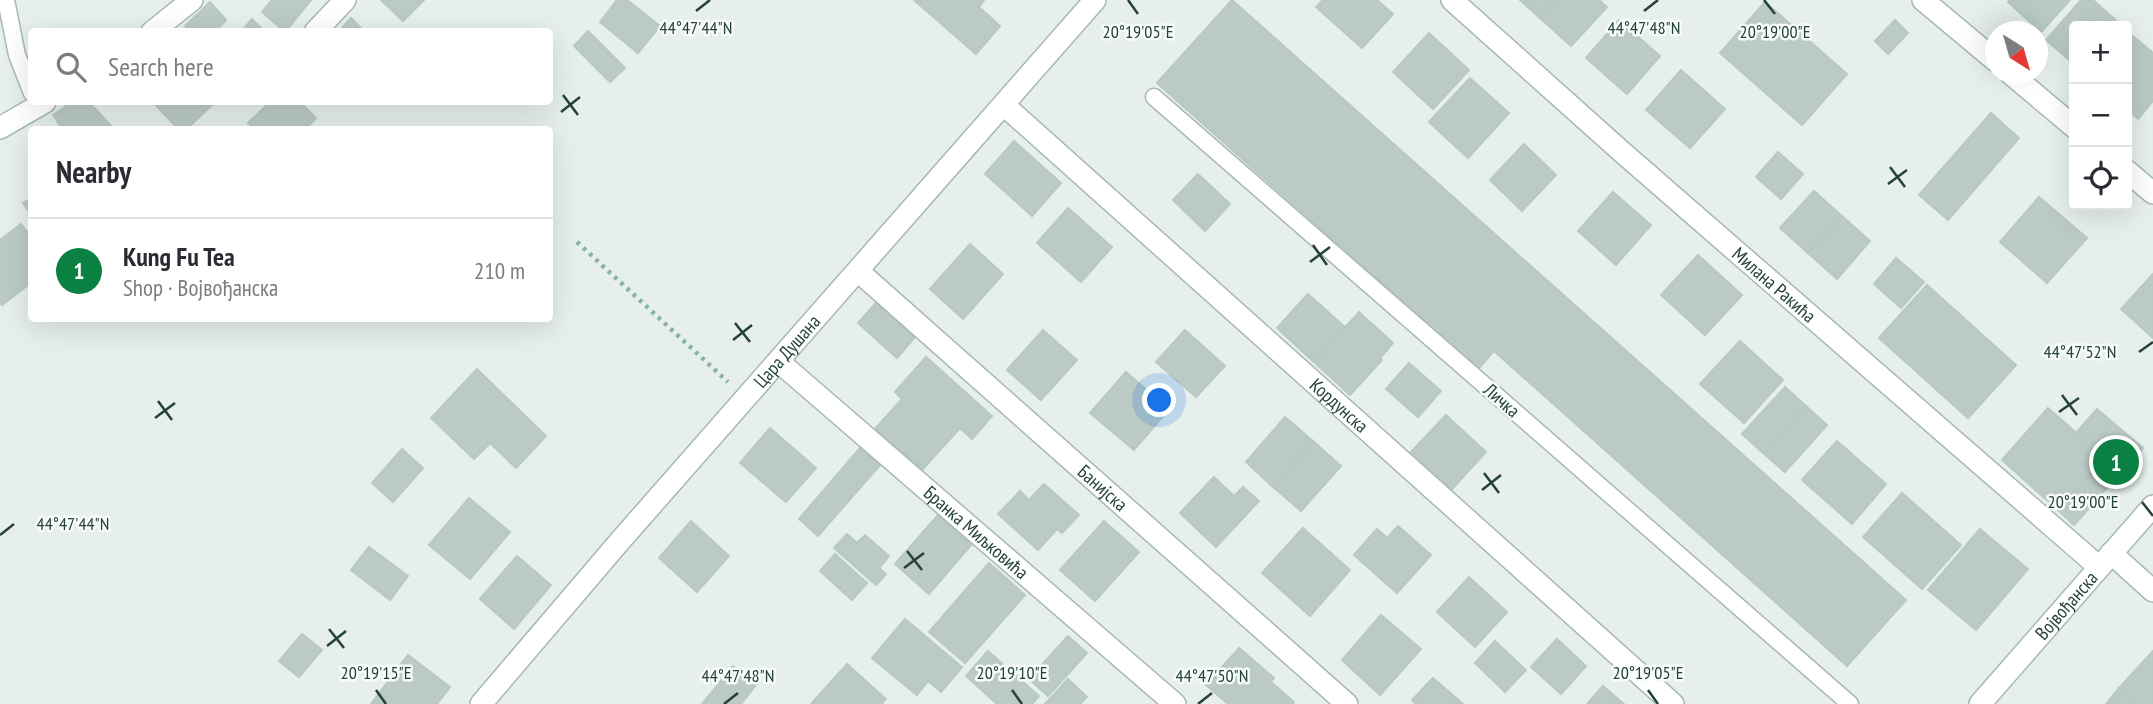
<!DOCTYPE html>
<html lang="en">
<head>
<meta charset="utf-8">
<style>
  body { margin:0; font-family:"PT Sans Narrow",sans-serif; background:#f7f7f7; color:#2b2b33 }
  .controls { position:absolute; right:21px; top:21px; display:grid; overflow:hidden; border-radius:7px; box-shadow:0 7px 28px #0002 }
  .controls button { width:63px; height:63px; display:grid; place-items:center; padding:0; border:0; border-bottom:2px solid #e1e1e2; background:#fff; color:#2b2b33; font:35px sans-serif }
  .compass { position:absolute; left:1985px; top:21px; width:63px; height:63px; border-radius:50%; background:#fff; box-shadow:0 7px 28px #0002; rotate:143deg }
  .you { position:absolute; left:1160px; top:401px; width:24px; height:24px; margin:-18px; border:5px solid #fff; border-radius:50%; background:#1a73e8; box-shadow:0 0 0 10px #1a73e833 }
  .badge { display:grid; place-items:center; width:46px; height:46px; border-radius:50%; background:#0b8043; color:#fff; font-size:23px; font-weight:700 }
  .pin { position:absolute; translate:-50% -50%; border:4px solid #fff; box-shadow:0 2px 7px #0006 }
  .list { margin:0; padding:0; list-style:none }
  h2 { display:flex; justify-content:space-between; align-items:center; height:91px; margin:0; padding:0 28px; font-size:30px }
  h2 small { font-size:23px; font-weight:400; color:#7c7c81 }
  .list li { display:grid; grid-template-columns:46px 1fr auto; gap:21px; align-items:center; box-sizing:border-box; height:105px; padding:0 28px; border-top:2px solid #e1e1e2 }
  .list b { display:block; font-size:26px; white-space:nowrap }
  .list p { margin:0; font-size:23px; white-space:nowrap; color:#7c7c81 }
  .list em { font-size:23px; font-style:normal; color:#7c7c81 }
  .icon { flex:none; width:38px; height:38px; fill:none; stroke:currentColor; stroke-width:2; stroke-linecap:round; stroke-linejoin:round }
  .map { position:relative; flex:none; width:2153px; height:704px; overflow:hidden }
  .search { position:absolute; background:#fff; box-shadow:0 7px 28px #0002; left:28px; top:28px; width:525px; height:77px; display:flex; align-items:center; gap:18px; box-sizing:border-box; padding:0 24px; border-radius:7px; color:#7c7c81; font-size:26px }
  .panel { position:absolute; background:#fff; box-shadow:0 7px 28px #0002; left:28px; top:126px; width:525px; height:196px; border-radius:7px }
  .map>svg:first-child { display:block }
  .building { fill:#bbcac4; stroke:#b8c9c2; stroke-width:2 }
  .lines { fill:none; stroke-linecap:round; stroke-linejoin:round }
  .lane-casing { stroke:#a8b8b2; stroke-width:19 }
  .street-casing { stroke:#a8b8b2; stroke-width:24 }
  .secondary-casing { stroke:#a4bbb3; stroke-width:24 }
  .path { stroke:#86b3a5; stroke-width:4.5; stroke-dasharray:3.5 5; stroke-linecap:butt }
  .lane { stroke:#fff; stroke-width:16 }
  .street { stroke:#fff; stroke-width:21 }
  .secondary { stroke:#fff; stroke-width:21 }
  .ticks { fill:none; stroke:#24423a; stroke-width:2.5 }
  .labels { text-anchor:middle; stroke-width:5; stroke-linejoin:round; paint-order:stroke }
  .street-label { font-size:19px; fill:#24423a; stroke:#f7fbf9 }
  .ticks-label { font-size:18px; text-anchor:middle; fill:#24423a; stroke:#f7fbf9; stroke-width:5; stroke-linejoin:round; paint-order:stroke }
</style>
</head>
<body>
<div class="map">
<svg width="2153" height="704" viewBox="0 0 2153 704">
  <rect width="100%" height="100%" fill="#e6efeb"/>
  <g class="building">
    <polygon points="272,0 311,0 285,32 262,12"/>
    <polygon points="381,0 424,0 403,21"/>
    <polygon points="617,0 627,0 660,26 638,53 600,22"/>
    <polygon points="914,0 984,0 979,7 1000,26 976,54"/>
    <polygon points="1232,0 1906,600 1847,666 1494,351 1478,369 1157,83"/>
    <polygon points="1323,0 1377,0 1393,14 1362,48 1316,7"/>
    <polygon points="1520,0 1556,0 1540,18"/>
    <polygon points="1556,0 1599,0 1607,7 1571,46 1540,18"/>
    <polygon points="2010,0 2070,0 2041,32 2008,2"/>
    <polygon points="2081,0 2093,0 2121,25 2074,26 2074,64 2046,40"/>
    <polygon points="210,2 226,20 215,32 191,32 185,26"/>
    <polygon points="1765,2 1847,74 1802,125 1720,53"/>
    <polygon points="351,18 365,32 338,32"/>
    <polygon points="252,19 265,32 241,32"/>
    <polygon points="1619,20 1660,56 1627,94 1586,58"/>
    <polygon points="1895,20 1908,33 1888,54 1875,41"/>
    <polygon points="588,31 625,68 610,82 574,46"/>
    <polygon points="1429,33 1469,70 1433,109 1393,72"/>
    <polygon points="2133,36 2153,53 2153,101 2138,119 2127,109 2127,43"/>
    <polygon points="1681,70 1725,109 1690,148 1646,110"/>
    <polygon points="1470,78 1509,113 1468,158 1429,122"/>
    <polygon points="72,102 89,102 115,130 63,130 53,115"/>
    <polygon points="153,102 210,102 213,104 186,130 179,130"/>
    <polygon points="270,102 300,102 316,118 305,130 255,130 248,123"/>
    <polygon points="1991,113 2019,138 1948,220 1919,195"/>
    <polygon points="1014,141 1061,183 1032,216 985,174"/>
    <polygon points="1524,144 1556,175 1522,211 1490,180"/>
    <polygon points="1778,152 1803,174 1781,199 1756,177"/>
    <polygon points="1198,174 1230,204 1205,231 1173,200"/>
    <polygon points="1814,191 1842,216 1808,253 1780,228"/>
    <polygon points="1613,192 1651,225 1616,265 1578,231"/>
    <polygon points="2039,197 2087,238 2047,283 2000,242"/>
    <polygon points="32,198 32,216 23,203"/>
    <polygon points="1068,208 1112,247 1081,282 1037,243"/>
    <polygon points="1842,216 1870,241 1837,279 1808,253"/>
    <polygon points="21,224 32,238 32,282 2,305 0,302 0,240"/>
    <polygon points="970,244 1003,274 963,319 930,289"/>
    <polygon points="1698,255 1742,295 1705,335 1661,295"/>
    <polygon points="1896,258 1924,282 1901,308 1874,284"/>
    <polygon points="2153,274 2153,338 2121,309"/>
    <polygon points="1927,285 2016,365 1968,418 1879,338"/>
    <polygon points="1308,294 1346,328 1314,362 1277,328"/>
    <polygon points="876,303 915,337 897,358 858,323"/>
    <polygon points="1359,312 1393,343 1380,358 1382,360 1350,395 1314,362"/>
    <polygon points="1043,330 1077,360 1041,400 1007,370"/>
    <polygon points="1185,330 1225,366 1196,397 1156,362"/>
    <polygon points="1740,341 1783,380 1744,423 1700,384"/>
    <polygon points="926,357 992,416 972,439 960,428 922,470 875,429 902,399 895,392"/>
    <polygon points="1409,363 1441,391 1418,417 1386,389"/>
    <polygon points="477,369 546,436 516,468 490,443 474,459 431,418"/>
    <polygon points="1126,372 1169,409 1134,450 1090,413"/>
    <polygon points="1785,387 1806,406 1763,453 1742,434"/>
    <polygon points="1806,406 1827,425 1785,472 1763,453"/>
    <polygon points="2048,408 2105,458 2058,510 2002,460"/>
    <polygon points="2097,409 2143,448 2074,525 2058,510 2105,458 2076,433"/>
    <polygon points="1446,415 1486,452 1452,489 1411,452"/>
    <polygon points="1285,417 1313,441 1273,487 1246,462"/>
    <polygon points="770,428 816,468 786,502 740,463"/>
    <polygon points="1313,441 1341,466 1301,511 1273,487"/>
    <polygon points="1837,441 1886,484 1852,524 1802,480"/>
    <polygon points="860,448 880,465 818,536 799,519"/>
    <polygon points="402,449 423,468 393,502 372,483"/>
    <polygon points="1214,477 1234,496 1243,487 1259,501 1216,547 1180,513"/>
    <polygon points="1044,484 1079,515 1062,533 1057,529 1038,550 998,514 1020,491 1029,500"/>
    <polygon points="1902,493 1961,545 1922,589 1863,537"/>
    <polygon points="469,498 510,532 470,579 429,545"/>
    <polygon points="938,515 971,545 929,594 895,564"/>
    <polygon points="691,521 729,556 697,592 659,558"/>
    <polygon points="1104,521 1139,552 1095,601 1060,570"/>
    <polygon points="1398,526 1431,555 1397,593 1354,555 1377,529 1387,538"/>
    <polygon points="1303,528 1350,570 1310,616 1262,573"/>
    <polygon points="1980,529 2028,569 1976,630 1928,590"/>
    <polygon points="847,534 857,543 865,535 889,556 879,568 886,574 876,585 834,548"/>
    <polygon points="369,547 408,576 390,600 351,570"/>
    <polygon points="835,554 867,583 852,600 820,571"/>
    <polygon points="517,556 551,585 514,629 480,599"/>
    <polygon points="989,563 1025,595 965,663 929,632"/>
    <polygon points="1469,577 1507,612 1475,647 1437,612"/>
    <polygon points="1381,615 1421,649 1380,695 1342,660"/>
    <polygon points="905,619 962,667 941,692 928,681 917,695 872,658"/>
    <polygon points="302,634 322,650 299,677 279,661"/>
    <polygon points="1068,636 1087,653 1048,696 1029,679"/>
    <polygon points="1557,639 1586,666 1561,694 1531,667"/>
    <polygon points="1495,641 1526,670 1505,692 1475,663"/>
    <polygon points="1239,648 1274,678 1271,682 1294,702 1293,704 1228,704 1206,685"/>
    <polygon points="988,651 1039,696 1032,704 997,704 966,676"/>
    <polygon points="2153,651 2153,704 2136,704 2119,688"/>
    <polygon points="408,655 450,687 437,704 371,704"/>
    <polygon points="847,664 886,699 881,704 811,704"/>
    <polygon points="733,666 756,685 741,704 702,704"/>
    <polygon points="1433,678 1463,704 1416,704 1412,700"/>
    <polygon points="1068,679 1087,697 1080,704 1045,704"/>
    <polygon points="1603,686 1624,704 1587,704"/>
    <polygon points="2119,688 2136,704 2106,704"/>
  </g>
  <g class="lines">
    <g class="lane-casing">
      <g id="lane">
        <polyline points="6,0 17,55 32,93"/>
        <polyline points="1154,97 1850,704"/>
      </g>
    </g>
    <g class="street-casing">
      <g id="street">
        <path id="s1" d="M 1452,0 L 1622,152 L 2099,567"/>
        <polyline points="1923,0 1996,61"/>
        <polyline points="315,32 345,0"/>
        <polyline points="2011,74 2074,127"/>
        <path id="s2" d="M 1004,105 L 1673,704"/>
        <polyline points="2127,171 2153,193"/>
        <path id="s3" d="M 858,271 L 1347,704"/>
        <path id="s4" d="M 778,361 L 1175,704"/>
        <polyline points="2111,553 2153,591"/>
        <path id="s5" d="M 481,704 L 620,541 L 1095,0"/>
      </g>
    </g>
    <g class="secondary-casing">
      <g id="secondary">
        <polyline points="152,32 192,0"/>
        <polyline points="0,128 45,102"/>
        <path id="s6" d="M 1980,704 L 2153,506"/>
      </g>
    </g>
    <polyline class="path" points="577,242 728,382"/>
    <use href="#lane" class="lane"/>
    <use href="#street" class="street"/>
    <use href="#secondary" class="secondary"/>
  </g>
  <path class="ticks" d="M 1128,0 L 1138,14M 1764,0 L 1775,14M 696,11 L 710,0M 1644,11 L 1658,0M 563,95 L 578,115M 561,112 L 580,97M 1890,167 L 1905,187M 1888,184 L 1907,170M 1313,245 L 1327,265M 1310,262 L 1330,247M 735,323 L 750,342M 733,340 L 752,325M 2139,352 L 2153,342M 2062,395 L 2077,415M 158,401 L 172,420M 2059,412 L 2079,398M 155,418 L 175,403M 1484,473 L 1499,493M 1482,490 L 1501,475M 2142,502 L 2153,516M 0,535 L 14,524M 907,551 L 922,570M 904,568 L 924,553M 329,629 L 344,648M 327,646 L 346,631M 376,690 L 386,704M 1012,690 L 1022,704M 1648,690 L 1658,704M 724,704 L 738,693M 1198,704 L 1212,693"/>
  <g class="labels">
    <g class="street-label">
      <text dy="7" stroke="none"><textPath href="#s1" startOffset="430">Милана Ракића</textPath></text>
      <text dy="7" stroke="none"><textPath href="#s5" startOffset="467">Цара Душана</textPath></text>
      <text transform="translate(1502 400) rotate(41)" y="7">Личка</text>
      <text dy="7" stroke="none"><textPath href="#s2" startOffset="450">Кордунска</textPath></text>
      <text dy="7" stroke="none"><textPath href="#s3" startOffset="327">Банијска</textPath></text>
      <text dy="7" stroke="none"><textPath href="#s4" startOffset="262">Бранка Миљковића</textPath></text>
      <text dy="7" stroke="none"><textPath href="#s6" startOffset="131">Војвођанска</textPath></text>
    </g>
  </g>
  <g class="ticks-label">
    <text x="1644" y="34">44°47'48"N</text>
    <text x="696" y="34">44°47'44"N</text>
    <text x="1138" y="38">20°19'05"E</text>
    <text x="1775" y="38">20°19'00"E</text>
    <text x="2080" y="358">44°47'52"N</text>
    <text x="2083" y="508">20°19'00"E</text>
    <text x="73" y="530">44°47'44"N</text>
    <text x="376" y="679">20°19'15"E</text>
    <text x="1012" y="679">20°19'10"E</text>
    <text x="1648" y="679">20°19'05"E</text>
    <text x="738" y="682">44°47'48"N</text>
    <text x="1212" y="682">44°47'50"N</text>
  </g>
</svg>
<div class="controls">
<button>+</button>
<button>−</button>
<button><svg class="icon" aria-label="locate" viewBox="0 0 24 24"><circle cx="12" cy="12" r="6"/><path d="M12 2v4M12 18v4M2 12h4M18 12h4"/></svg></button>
</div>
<svg class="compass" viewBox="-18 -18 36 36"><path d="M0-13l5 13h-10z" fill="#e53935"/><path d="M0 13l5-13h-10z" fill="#7c7c81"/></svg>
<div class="you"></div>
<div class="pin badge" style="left:2116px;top:462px">1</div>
<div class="search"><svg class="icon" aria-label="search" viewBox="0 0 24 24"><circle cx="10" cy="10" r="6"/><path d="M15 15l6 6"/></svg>Search here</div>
<section class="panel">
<h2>Nearby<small></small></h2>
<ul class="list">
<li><span class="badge">1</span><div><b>Kung Fu Tea</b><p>Shop · Војвођанска</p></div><em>210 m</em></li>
</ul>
</section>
</div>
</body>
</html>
